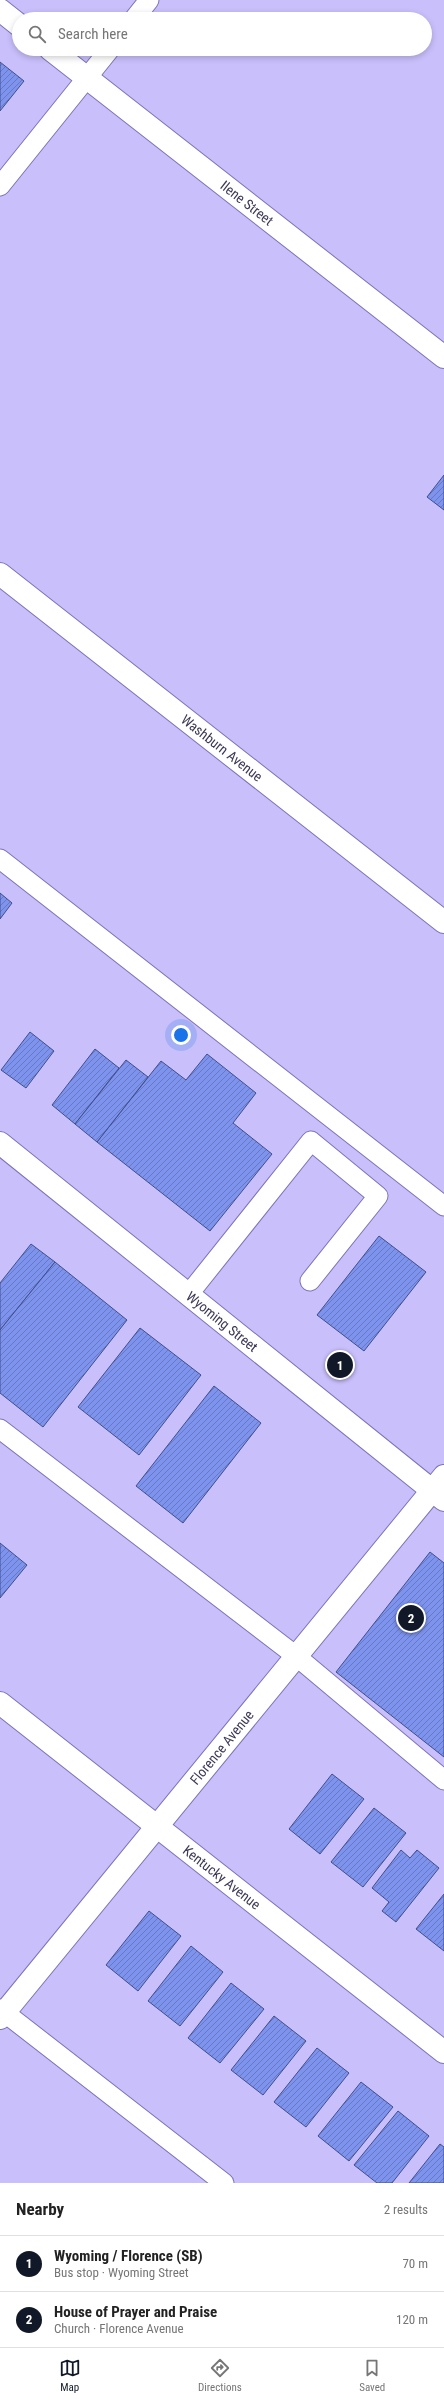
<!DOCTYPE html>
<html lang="en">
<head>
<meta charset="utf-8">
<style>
  body { margin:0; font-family:"Roboto Condensed",sans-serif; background:#f6f6f6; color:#222 }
  .you { position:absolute; left:181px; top:1035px; width:14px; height:14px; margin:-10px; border:3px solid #fff; border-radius:50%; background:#1a73e8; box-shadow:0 0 0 6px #1a73e833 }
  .badge { display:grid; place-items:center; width:26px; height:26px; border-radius:50%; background:#111827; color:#fff; font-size:13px; font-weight:700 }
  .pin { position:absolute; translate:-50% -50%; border:2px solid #fff; box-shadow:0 1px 4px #0006 }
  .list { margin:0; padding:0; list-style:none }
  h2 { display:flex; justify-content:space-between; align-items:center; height:52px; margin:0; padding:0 16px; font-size:17px }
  h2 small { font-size:13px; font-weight:400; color:#767676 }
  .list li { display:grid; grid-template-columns:26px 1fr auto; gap:12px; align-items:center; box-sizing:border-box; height:56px; padding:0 16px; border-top:1px solid #e0e0e0 }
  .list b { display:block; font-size:15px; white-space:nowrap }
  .list p { margin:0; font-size:13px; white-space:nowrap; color:#767676 }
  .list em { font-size:13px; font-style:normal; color:#767676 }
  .icon { flex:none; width:22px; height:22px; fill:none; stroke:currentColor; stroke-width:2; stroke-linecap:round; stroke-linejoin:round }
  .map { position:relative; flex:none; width:444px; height:2183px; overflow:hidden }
  .search { position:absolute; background:#fff; box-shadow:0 2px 6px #0003; left:12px; right:12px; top:12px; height:44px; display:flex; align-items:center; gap:10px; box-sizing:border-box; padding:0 14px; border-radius:22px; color:#767676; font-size:15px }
  .sheet { height:164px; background:#fff }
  nav { display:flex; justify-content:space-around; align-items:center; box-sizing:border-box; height:56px; border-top:1px solid #e0e0e0; background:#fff; font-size:11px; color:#767676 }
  nav a { display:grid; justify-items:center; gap:2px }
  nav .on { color:#111827 }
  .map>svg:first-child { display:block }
  .building { fill:url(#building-hatch); stroke:#404e8d }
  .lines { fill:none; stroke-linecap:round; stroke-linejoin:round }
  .service-casing { stroke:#8072b7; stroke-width:21 }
  .minor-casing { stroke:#8072b7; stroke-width:24 }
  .tertiary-casing { stroke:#8072b7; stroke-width:24 }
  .service { stroke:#fff; stroke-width:19 }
  .minor { stroke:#fff; stroke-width:22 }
  .tertiary { stroke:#fff; stroke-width:22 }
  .labels { text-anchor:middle; stroke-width:3; stroke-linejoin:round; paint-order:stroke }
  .street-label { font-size:14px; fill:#3d3856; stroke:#c9bffb }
</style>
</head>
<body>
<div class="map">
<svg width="444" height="2183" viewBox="0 0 444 2183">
  <defs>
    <pattern id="building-hatch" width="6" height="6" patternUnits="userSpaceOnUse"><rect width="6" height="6" fill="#7d93ee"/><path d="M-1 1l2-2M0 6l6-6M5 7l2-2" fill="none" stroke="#6879c4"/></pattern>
  </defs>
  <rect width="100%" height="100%" fill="#c9bffb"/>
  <g class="building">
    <polygon points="0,62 24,81 0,111"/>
    <polygon points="444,475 444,510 427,497"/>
    <polygon points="0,893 12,903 0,919"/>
    <polygon points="30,1032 54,1051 26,1088 1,1070"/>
    <polygon points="95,1049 119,1068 75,1124 52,1105"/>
    <polygon points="207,1054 256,1093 233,1123 272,1154 210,1231 97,1142 161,1061 186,1080"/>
    <polygon points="126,1060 148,1077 97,1142 75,1124"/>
    <polygon points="379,1236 426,1272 364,1351 317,1315"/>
    <polygon points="31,1244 55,1262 0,1330 0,1283"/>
    <polygon points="55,1262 127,1320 43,1427 0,1393 0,1330"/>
    <polygon points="140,1328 201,1375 139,1455 78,1407"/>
    <polygon points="214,1386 261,1423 183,1523 136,1486"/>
    <polygon points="0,1543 27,1565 0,1598"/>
    <polygon points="430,1552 444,1563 444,1757 336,1672"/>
    <polygon points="332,1774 364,1799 320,1854 289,1829"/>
    <polygon points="374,1808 406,1833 363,1887 331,1862"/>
    <polygon points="401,1850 410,1858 417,1850 439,1868 396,1922 382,1911 389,1902 372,1888"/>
    <polygon points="444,1894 444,1951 416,1929"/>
    <polygon points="149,1911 181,1936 138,1991 106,1965"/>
    <polygon points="191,1946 223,1972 180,2026 148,2001"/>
    <polygon points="231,1983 264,2009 220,2063 188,2038"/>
    <polygon points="274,2016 306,2041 263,2095 231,2070"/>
    <polygon points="317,2048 349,2073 306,2127 274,2102"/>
    <polygon points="361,2082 393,2107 349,2161 318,2136"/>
    <polygon points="398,2111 429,2136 392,2183 377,2183 354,2165"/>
    <polygon points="440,2144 444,2147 444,2183 409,2183"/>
  </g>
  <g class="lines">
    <g class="service-casing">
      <g id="service">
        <polyline points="134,19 149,0"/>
        <polyline points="0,186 110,49"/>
        <polyline points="0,859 444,1206"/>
        <polyline points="188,1295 311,1141 378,1196 310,1281"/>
        <polyline points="0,1429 296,1656 444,1780"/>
        <polyline points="0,2009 224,2183"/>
      </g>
    </g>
    <g class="minor-casing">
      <g id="minor">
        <polyline points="0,10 19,25"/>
        <path id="s1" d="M 50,49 L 444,357"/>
        <path id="s2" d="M 0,574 L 444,922"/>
        <path id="s3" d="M 0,1703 L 444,2052"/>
        <path id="s4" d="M 0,2018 L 444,1476"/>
      </g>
    </g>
    <g class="tertiary-casing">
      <g id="tertiary">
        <path id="s5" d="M 0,1143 L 444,1500"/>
      </g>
    </g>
    <use href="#service" class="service"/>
    <use href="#minor" class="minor"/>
    <use href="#tertiary" class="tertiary"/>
  </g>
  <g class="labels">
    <g class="street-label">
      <text dy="5" stroke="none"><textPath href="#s1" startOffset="250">Ilene Street</textPath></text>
      <text dy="5" stroke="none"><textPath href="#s2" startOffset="282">Washburn Avenue</textPath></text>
      <text dy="5" stroke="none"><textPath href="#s5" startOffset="285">Wyoming Street</textPath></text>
      <text dy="5" stroke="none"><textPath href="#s4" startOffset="350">Florence Avenue</textPath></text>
      <text dy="5" stroke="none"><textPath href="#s3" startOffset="282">Kentucky Avenue</textPath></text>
    </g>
  </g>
</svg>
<div class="you"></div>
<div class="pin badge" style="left:340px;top:1365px">1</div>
<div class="pin badge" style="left:411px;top:1618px">2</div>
<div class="search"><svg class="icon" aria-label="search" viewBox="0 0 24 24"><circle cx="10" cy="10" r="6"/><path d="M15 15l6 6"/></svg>Search here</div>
</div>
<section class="sheet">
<h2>Nearby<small>2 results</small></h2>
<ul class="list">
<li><span class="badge">1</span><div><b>Wyoming / Florence (SB)</b><p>Bus stop · Wyoming Street</p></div><em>70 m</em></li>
<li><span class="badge">2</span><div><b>House of Prayer and Praise</b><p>Church · Florence Avenue</p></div><em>120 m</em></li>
</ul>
</section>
<nav>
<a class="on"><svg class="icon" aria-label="map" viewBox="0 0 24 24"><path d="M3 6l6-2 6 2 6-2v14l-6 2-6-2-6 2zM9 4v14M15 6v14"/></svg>Map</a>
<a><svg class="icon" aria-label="directions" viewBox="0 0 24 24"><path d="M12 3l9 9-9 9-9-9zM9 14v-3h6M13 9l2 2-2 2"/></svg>Directions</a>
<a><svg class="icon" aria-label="saved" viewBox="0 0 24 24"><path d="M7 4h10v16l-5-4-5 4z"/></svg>Saved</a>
</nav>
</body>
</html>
